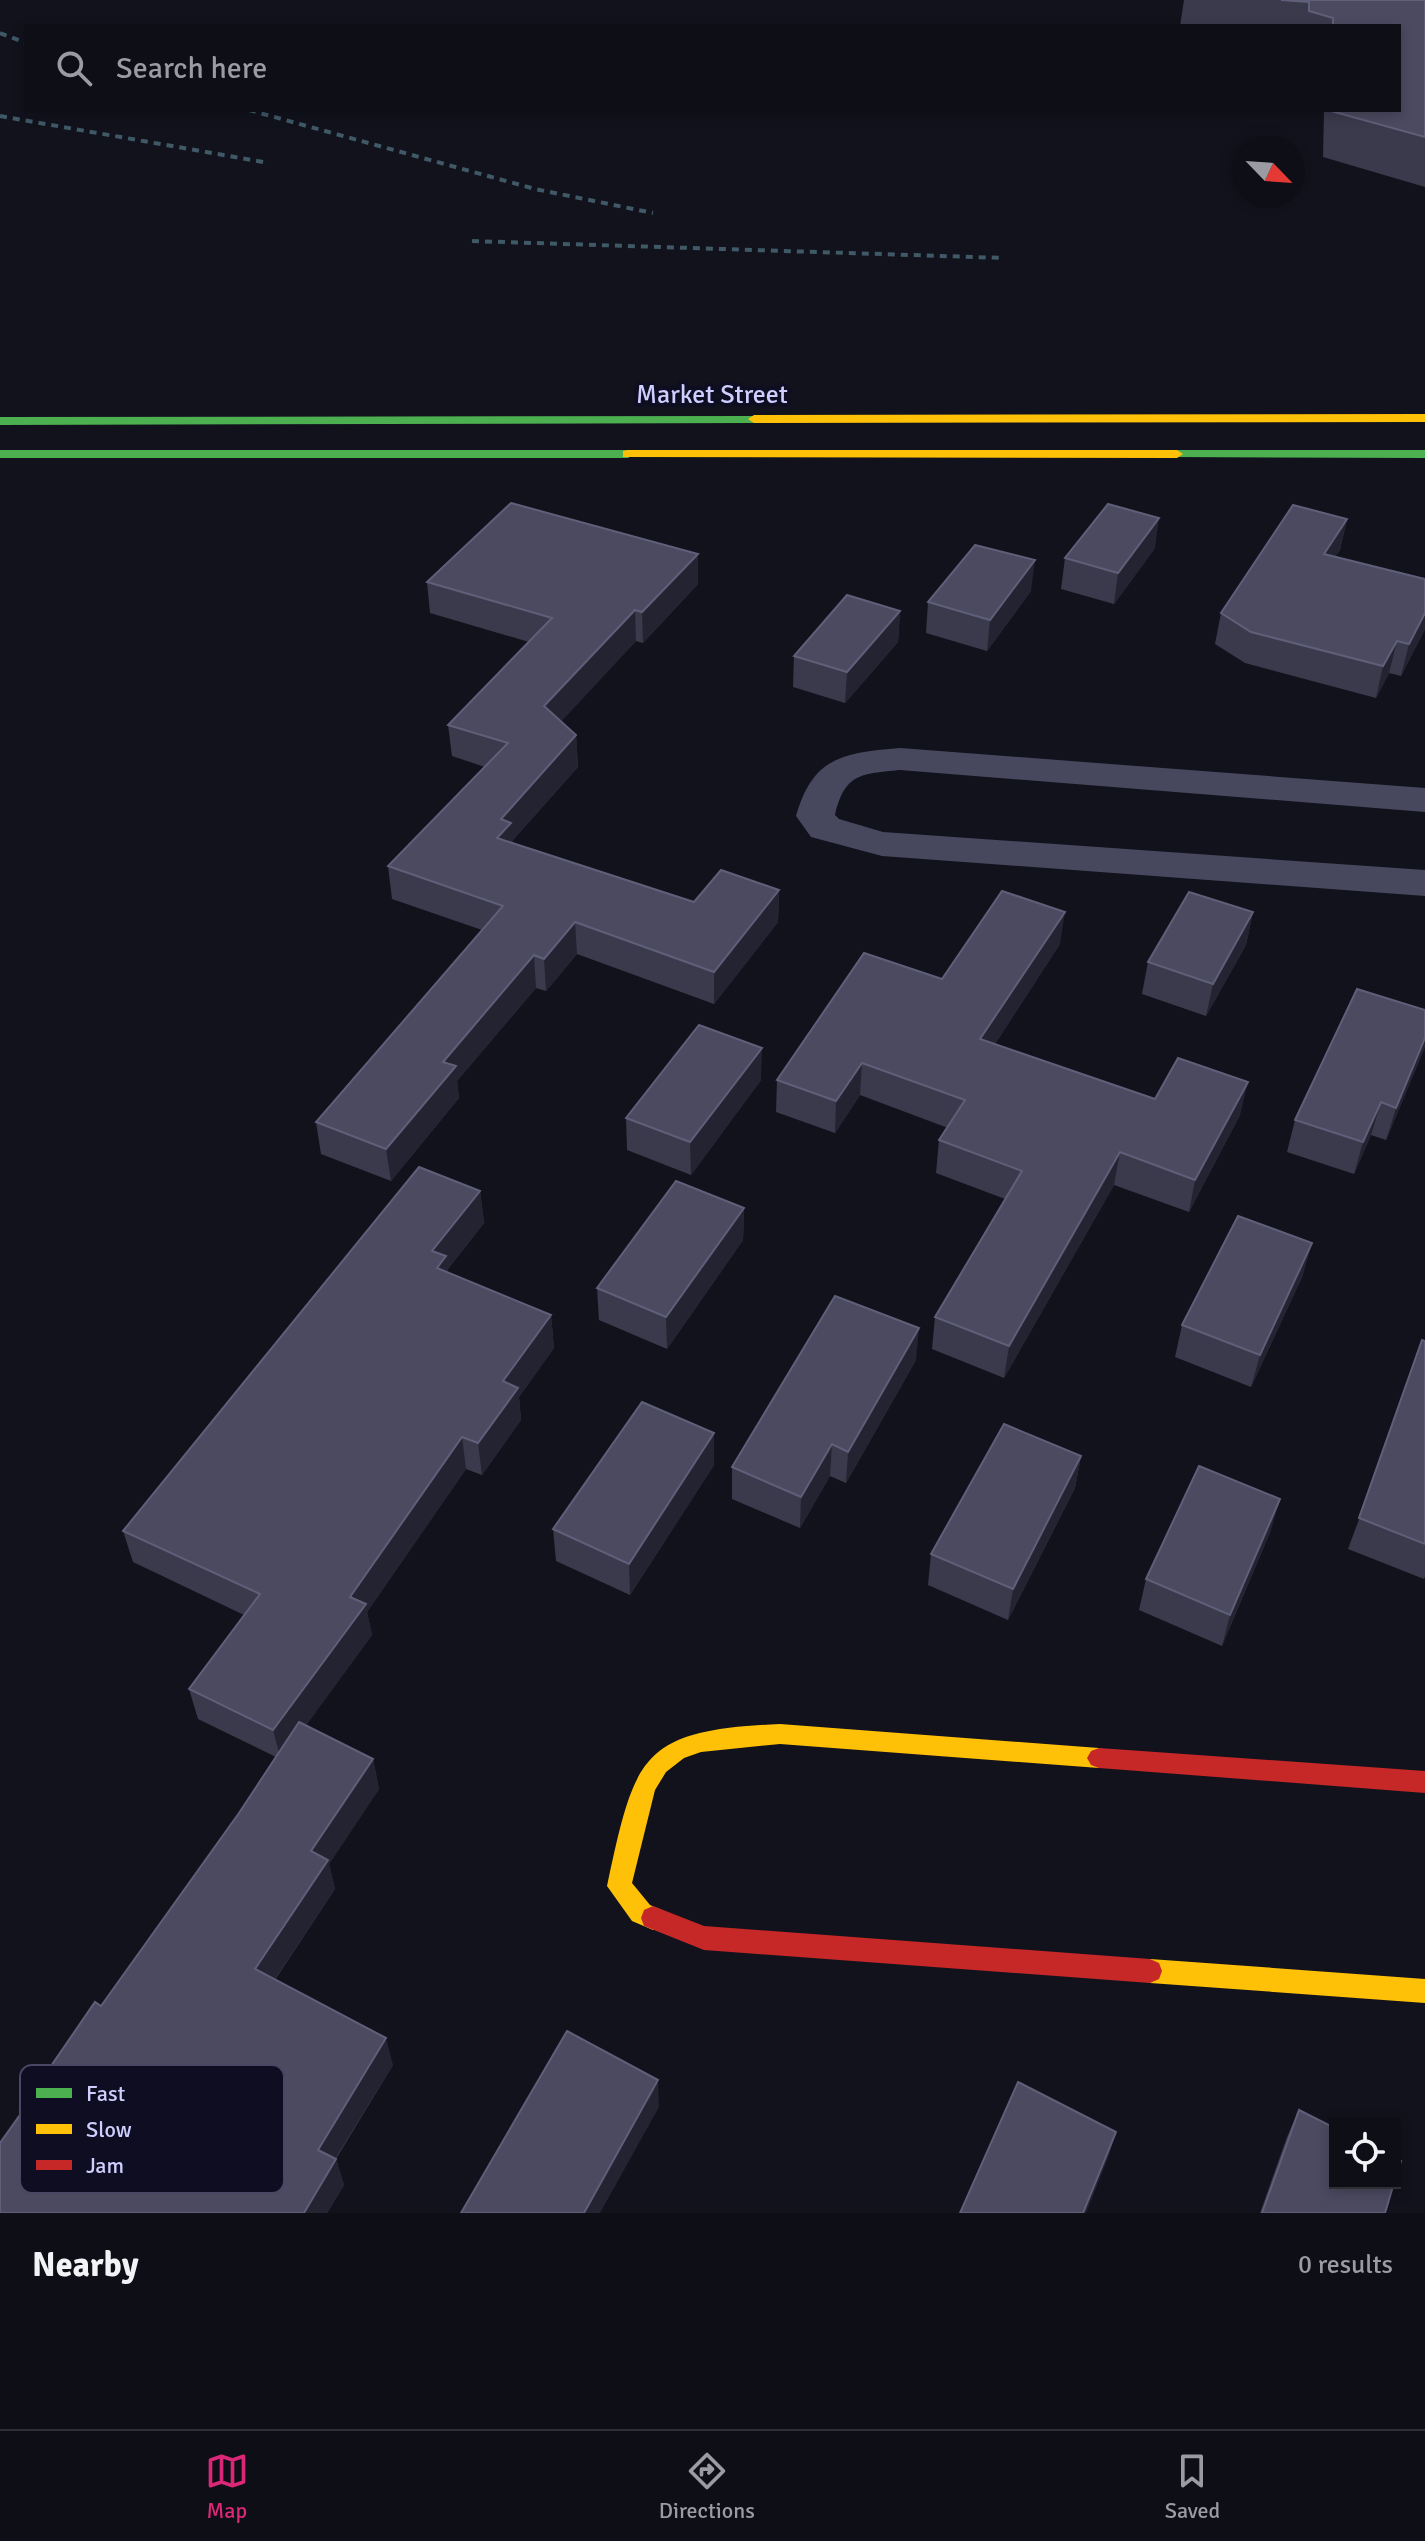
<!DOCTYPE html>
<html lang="en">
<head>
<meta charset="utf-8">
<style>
  body { margin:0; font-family:Signika,sans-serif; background:#1c1c23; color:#f1f3f6 }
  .controls { position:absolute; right:24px; bottom:24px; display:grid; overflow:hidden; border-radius:0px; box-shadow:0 4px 12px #0003 }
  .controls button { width:72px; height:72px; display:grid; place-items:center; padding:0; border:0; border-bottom:2px solid #2e2e35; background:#0e0e16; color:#f1f3f6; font:40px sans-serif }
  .compass { position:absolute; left:1233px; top:136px; width:72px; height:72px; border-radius:50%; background:#0e0e16; box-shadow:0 4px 12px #0003; rotate:115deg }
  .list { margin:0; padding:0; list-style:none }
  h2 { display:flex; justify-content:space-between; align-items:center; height:104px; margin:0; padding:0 32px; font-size:34px }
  h2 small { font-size:26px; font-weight:400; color:#9b9ca1 }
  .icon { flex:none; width:44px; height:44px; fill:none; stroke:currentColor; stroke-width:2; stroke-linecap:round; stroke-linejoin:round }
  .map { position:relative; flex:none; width:1425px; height:2213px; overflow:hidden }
  .search { position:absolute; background:#0e0e16; box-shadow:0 4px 12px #0003; left:24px; right:24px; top:24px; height:88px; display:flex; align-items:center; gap:20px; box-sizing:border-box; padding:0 28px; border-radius:0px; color:#9b9ca1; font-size:30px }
  .sheet { height:216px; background:#0e0e16 }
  nav { display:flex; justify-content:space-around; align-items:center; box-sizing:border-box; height:112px; border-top:2px solid #2e2e35; background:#0e0e16; font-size:22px; color:#9b9ca1 }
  nav a { display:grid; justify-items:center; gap:4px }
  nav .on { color:#db2777 }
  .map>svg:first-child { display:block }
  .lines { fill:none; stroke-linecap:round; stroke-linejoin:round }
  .street { fill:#47485e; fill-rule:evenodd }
  .fast { fill:#4caf50; fill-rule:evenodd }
  .slow { fill:#ffc107; fill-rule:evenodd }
  .jam { fill:#c62828; fill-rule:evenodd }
  .rail { stroke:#3f5966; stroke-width:4; stroke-dasharray:7 6; stroke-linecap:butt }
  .wall { fill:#3b3a4c }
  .shaded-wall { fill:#242331 }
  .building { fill:#4b4a60; stroke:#5f5f79; stroke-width:2 }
  .labels { text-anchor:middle; stroke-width:8; stroke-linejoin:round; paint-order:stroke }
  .far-street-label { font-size:26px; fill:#ceceff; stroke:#0f0d21 }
  .key { fill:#0f0d21; stroke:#484764; stroke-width:2 }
  .key-label { font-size:22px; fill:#ceceff }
</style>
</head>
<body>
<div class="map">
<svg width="1425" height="2213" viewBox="0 0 1425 2213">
  <rect width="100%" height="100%" fill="#12121d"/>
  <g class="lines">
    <path class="street" d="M 900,748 L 1425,788 L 1425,812 L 900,770 C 861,774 845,773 835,815 L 839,819 L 883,832 L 1425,870 L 1425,896 L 882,856 L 811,837 L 796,816 C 813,756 844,753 900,748 Z"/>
    <g class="fast">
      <polygon points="758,416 758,422 754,423 0,425 0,417"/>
      <polygon points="0,450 628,450 634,454 628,458 0,458"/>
      <polygon points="1177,450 1425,450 1425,458 1172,457 1172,451"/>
    </g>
    <g class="slow">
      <polygon points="1425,414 1425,422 754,423 748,419 754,415"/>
      <polygon points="628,450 1177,450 1183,454 1177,458 623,457 623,451"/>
      <path d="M 780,1724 L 1099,1748 L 1107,1751 L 1111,1758 L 1107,1765 L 1099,1768 L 780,1744 L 701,1752 L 684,1758 L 666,1772 L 655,1790 L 632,1883 L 650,1905 L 662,1910 L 665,1918 L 662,1926 L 653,1930 L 632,1921 L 607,1886 C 635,1756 640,1730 780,1724 Z"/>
      <polygon points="1150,1959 1425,1979 1425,2003 1150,1983 1141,1979 1138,1971 1141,1963"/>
    </g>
    <g class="jam">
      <polygon points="1099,1748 1425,1771 1425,1793 1099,1768 1091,1765 1087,1758 1091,1751"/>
      <polygon points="653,1906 704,1926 1150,1959 1159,1963 1162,1971 1159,1979 1150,1983 704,1950 644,1926 641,1918 644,1910"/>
    </g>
    <g class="rail">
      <polyline points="0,33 26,43"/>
      <polyline points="249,110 535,189 653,213"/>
      <polyline points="0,116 269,163"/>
      <polyline points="472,241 1004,258"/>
    </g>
  </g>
  <g class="wall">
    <polygon points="1184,0 1425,0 1425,187 1323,157 1324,110 1399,110 1399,26 1180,26"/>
    <polygon points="1347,519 1340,550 1335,557 1425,629 1401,676 1389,673 1376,698 1245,663 1215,644 1221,613"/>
    <polygon points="1155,548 1114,604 1061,589 1065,558"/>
    <polygon points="698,554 698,584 643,643 636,641 561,721 576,735 578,767 513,840 513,843 694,902 779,890 778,922 714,1004 577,954 546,991 536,988 457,1081 459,1098 391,1181 321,1154 316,1122 482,930 392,899 388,866 485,767 452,756 448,725 529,642 430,613 427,582"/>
    <polygon points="1031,591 987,651 926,633 928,602"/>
    <polygon points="900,611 898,642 845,703 793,687 794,656"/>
    <polygon points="1253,912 1246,945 1206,1016 1142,994 1148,962"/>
    <polygon points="1060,944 995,1044 1155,1099 1240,1115 1189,1212 1114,1185 1004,1378 932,1349 935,1317 1005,1199 936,1173 939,1140 948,1128 860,1095 835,1133 776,1112 777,1080 942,979"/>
    <polygon points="1425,1010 1425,1047 1386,1140 1371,1135 1354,1174 1287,1152 1295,1120"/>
    <polygon points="761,1080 691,1175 627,1150 626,1118"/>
    <polygon points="480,1191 484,1223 448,1269 448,1273 551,1315 554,1348 519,1397 521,1420 482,1475 466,1469 367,1612 372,1635 306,1725 373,1759 379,1789 329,1864 335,1889 275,1980 393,2065 336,2159 344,2185 327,2213 0,2213 21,2114 20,2111 101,2006 239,1813 276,1757 198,1719 189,1689 244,1615 133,1562 123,1531"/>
    <polygon points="744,1208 743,1240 667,1349 599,1320 597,1288"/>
    <polygon points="1303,1275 1251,1387 1175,1357 1182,1325"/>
    <polygon points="1425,1341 1425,1577 1424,1579 1348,1549"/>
    <polygon points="916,1360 846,1483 830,1476 800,1528 732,1499 732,1467"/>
    <polygon points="714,1433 714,1465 630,1595 556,1561 553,1529"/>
    <polygon points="1081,1456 1075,1488 1008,1620 928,1585 931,1554"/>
    <polygon points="1271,1530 1222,1646 1139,1610 1146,1579"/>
    <polygon points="1299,2110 1385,2213 1260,2213 1287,2137"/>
  </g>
  <g class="shaded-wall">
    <polygon points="1159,518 1155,548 1114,604 1118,573"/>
    <polygon points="1347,519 1340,550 1317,585 1324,554"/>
    <polygon points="698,554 698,584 643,643 642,612"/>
    <polygon points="1035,560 1031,591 987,651 990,620"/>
    <polygon points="635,610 636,641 546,738 544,706"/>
    <polygon points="900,611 898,642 845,703 847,672"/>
    <polygon points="1425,613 1425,629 1401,676 1409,644"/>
    <polygon points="1397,641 1389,673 1376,698 1383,666"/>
    <polygon points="576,735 578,767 513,840 514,855 497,838 501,819"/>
    <polygon points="779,890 778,922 714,1004 714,972"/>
    <polygon points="1065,912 1060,944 977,1072 980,1039"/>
    <polygon points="1253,912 1246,945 1206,1016 1213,984"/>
    <polygon points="575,922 577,954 546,991 544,959"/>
    <polygon points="534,955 536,988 457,1081 459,1098 391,1181 386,1149 443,1062"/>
    <polygon points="1425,1038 1425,1047 1386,1140 1396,1108"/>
    <polygon points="762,1048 761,1080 691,1175 690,1142"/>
    <polygon points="862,1063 860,1095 835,1133 836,1101"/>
    <polygon points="1248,1082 1240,1115 1189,1212 1195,1180"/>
    <polygon points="1381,1102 1371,1135 1354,1174 1363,1142"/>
    <polygon points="1120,1152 1114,1185 1004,1378 1009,1346"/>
    <polygon points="480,1191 484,1223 448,1269 450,1289 436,1283 432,1251"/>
    <polygon points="744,1208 743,1240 667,1349 666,1317"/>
    <polygon points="1312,1243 1303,1275 1251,1387 1260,1355"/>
    <polygon points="551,1315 554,1348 519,1397 521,1420 482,1475 478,1443 503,1381"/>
    <polygon points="919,1328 916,1360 846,1483 848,1452"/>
    <polygon points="714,1433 714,1465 630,1595 629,1564"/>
    <polygon points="462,1437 466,1469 367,1612 372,1635 281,1760 273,1730 350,1597"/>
    <polygon points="832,1444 830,1476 800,1528 801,1497"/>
    <polygon points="1081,1456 1075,1488 1008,1620 1013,1589"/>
    <polygon points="1280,1499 1271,1530 1222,1646 1230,1615"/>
    <polygon points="373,1759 379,1789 329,1864 335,1889 263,1997 255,1969 311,1851"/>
    <polygon points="386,2038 393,2065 325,2175 318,2150"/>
    <polygon points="658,2080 659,2107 600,2213 584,2213"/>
    <polygon points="1116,2132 1108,2158 1086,2213 1083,2213"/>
    <polygon points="336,2159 344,2185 327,2213 304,2213"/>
  </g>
  <g class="building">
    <polygon points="1281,0 1425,0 1425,137 1331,111 1399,110 1399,26 1333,26 1333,18 1309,11 1309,2"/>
    <polygon points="511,503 698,554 642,612 635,610 544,706 576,735 501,819 511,823 497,838 694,902 721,870 779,890 714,972 575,922 544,959 534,955 443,1062 456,1066 386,1149 316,1122 503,906 388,866 508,743 448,725 552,618 427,582"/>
    <polygon points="1108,504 1159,518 1118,573 1065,558"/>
    <polygon points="1293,505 1347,519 1324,554 1425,579 1425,613 1409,644 1397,641 1383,666 1251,632 1221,613"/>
    <polygon points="975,545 1035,560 990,620 928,602"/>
    <polygon points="847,595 900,611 847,672 794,656"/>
    <polygon points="1002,891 1065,912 980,1039 1155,1099 1178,1058 1248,1082 1195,1180 1120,1152 1009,1346 935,1317 1022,1171 939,1140 965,1100 862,1063 836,1101 777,1080 864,953 942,979"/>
    <polygon points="1189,892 1253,912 1213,984 1148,962"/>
    <polygon points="1357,989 1425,1010 1425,1038 1396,1108 1381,1102 1363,1142 1295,1120"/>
    <polygon points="699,1025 762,1048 690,1142 626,1118"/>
    <polygon points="419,1167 480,1191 432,1251 446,1256 437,1268 551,1315 503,1381 518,1388 478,1443 462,1437 350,1597 366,1604 273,1730 189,1689 260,1594 123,1531"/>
    <polygon points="676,1181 744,1208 666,1317 597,1288"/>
    <polygon points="1238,1216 1312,1243 1260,1355 1182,1325"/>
    <polygon points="835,1296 919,1328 848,1452 832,1444 801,1497 732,1467"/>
    <polygon points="1422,1340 1425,1341 1425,1544 1359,1518"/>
    <polygon points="642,1402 714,1433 629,1564 553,1529"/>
    <polygon points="1004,1424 1081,1456 1013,1589 931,1554"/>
    <polygon points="1199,1466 1280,1499 1230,1615 1146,1579"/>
    <polygon points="299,1722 373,1759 311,1851 328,1860 255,1969 386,2038 318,2150 336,2159 304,2213 0,2213 0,2143 22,2112 20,2111 95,2002 101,2006 239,1813"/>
    <polygon points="567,2031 658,2080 584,2213 461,2213"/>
    <polygon points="1018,2082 1116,2132 1083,2213 960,2213"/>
    <polygon points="1299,2110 1335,2128 1335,2183 1394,2183 1385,2213 1262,2213"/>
    <polygon points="1395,2158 1401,2161 1395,2180"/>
  </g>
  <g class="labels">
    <g class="far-street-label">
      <text x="712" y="403">Market Street</text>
    </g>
  </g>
  <rect x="20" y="2065" width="264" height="128" rx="12" class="key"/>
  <rect x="36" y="2088" width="36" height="10" fill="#4caf50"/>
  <rect x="36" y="2124" width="36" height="10" fill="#ffc107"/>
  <rect x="36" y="2160" width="36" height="10" fill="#c62828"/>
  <g class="key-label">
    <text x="86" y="2101">Fast</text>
    <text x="86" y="2137">Slow</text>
    <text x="86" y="2173">Jam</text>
  </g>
</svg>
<div class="controls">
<button><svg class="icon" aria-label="locate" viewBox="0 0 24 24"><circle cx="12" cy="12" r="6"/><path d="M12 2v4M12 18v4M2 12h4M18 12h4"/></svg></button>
</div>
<svg class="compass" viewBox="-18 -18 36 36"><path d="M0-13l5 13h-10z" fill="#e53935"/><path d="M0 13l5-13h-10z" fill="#9b9ca1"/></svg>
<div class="search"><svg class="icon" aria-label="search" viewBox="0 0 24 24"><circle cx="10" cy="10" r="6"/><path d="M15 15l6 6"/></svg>Search here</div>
</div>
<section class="sheet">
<h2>Nearby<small>0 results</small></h2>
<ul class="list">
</ul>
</section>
<nav>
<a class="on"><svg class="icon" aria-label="map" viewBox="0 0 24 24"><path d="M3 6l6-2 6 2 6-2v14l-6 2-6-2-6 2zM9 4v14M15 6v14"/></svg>Map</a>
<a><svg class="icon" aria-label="directions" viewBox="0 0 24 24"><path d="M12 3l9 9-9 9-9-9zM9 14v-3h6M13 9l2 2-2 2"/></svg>Directions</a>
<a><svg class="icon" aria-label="saved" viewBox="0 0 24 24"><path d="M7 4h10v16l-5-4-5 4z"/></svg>Saved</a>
</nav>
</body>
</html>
